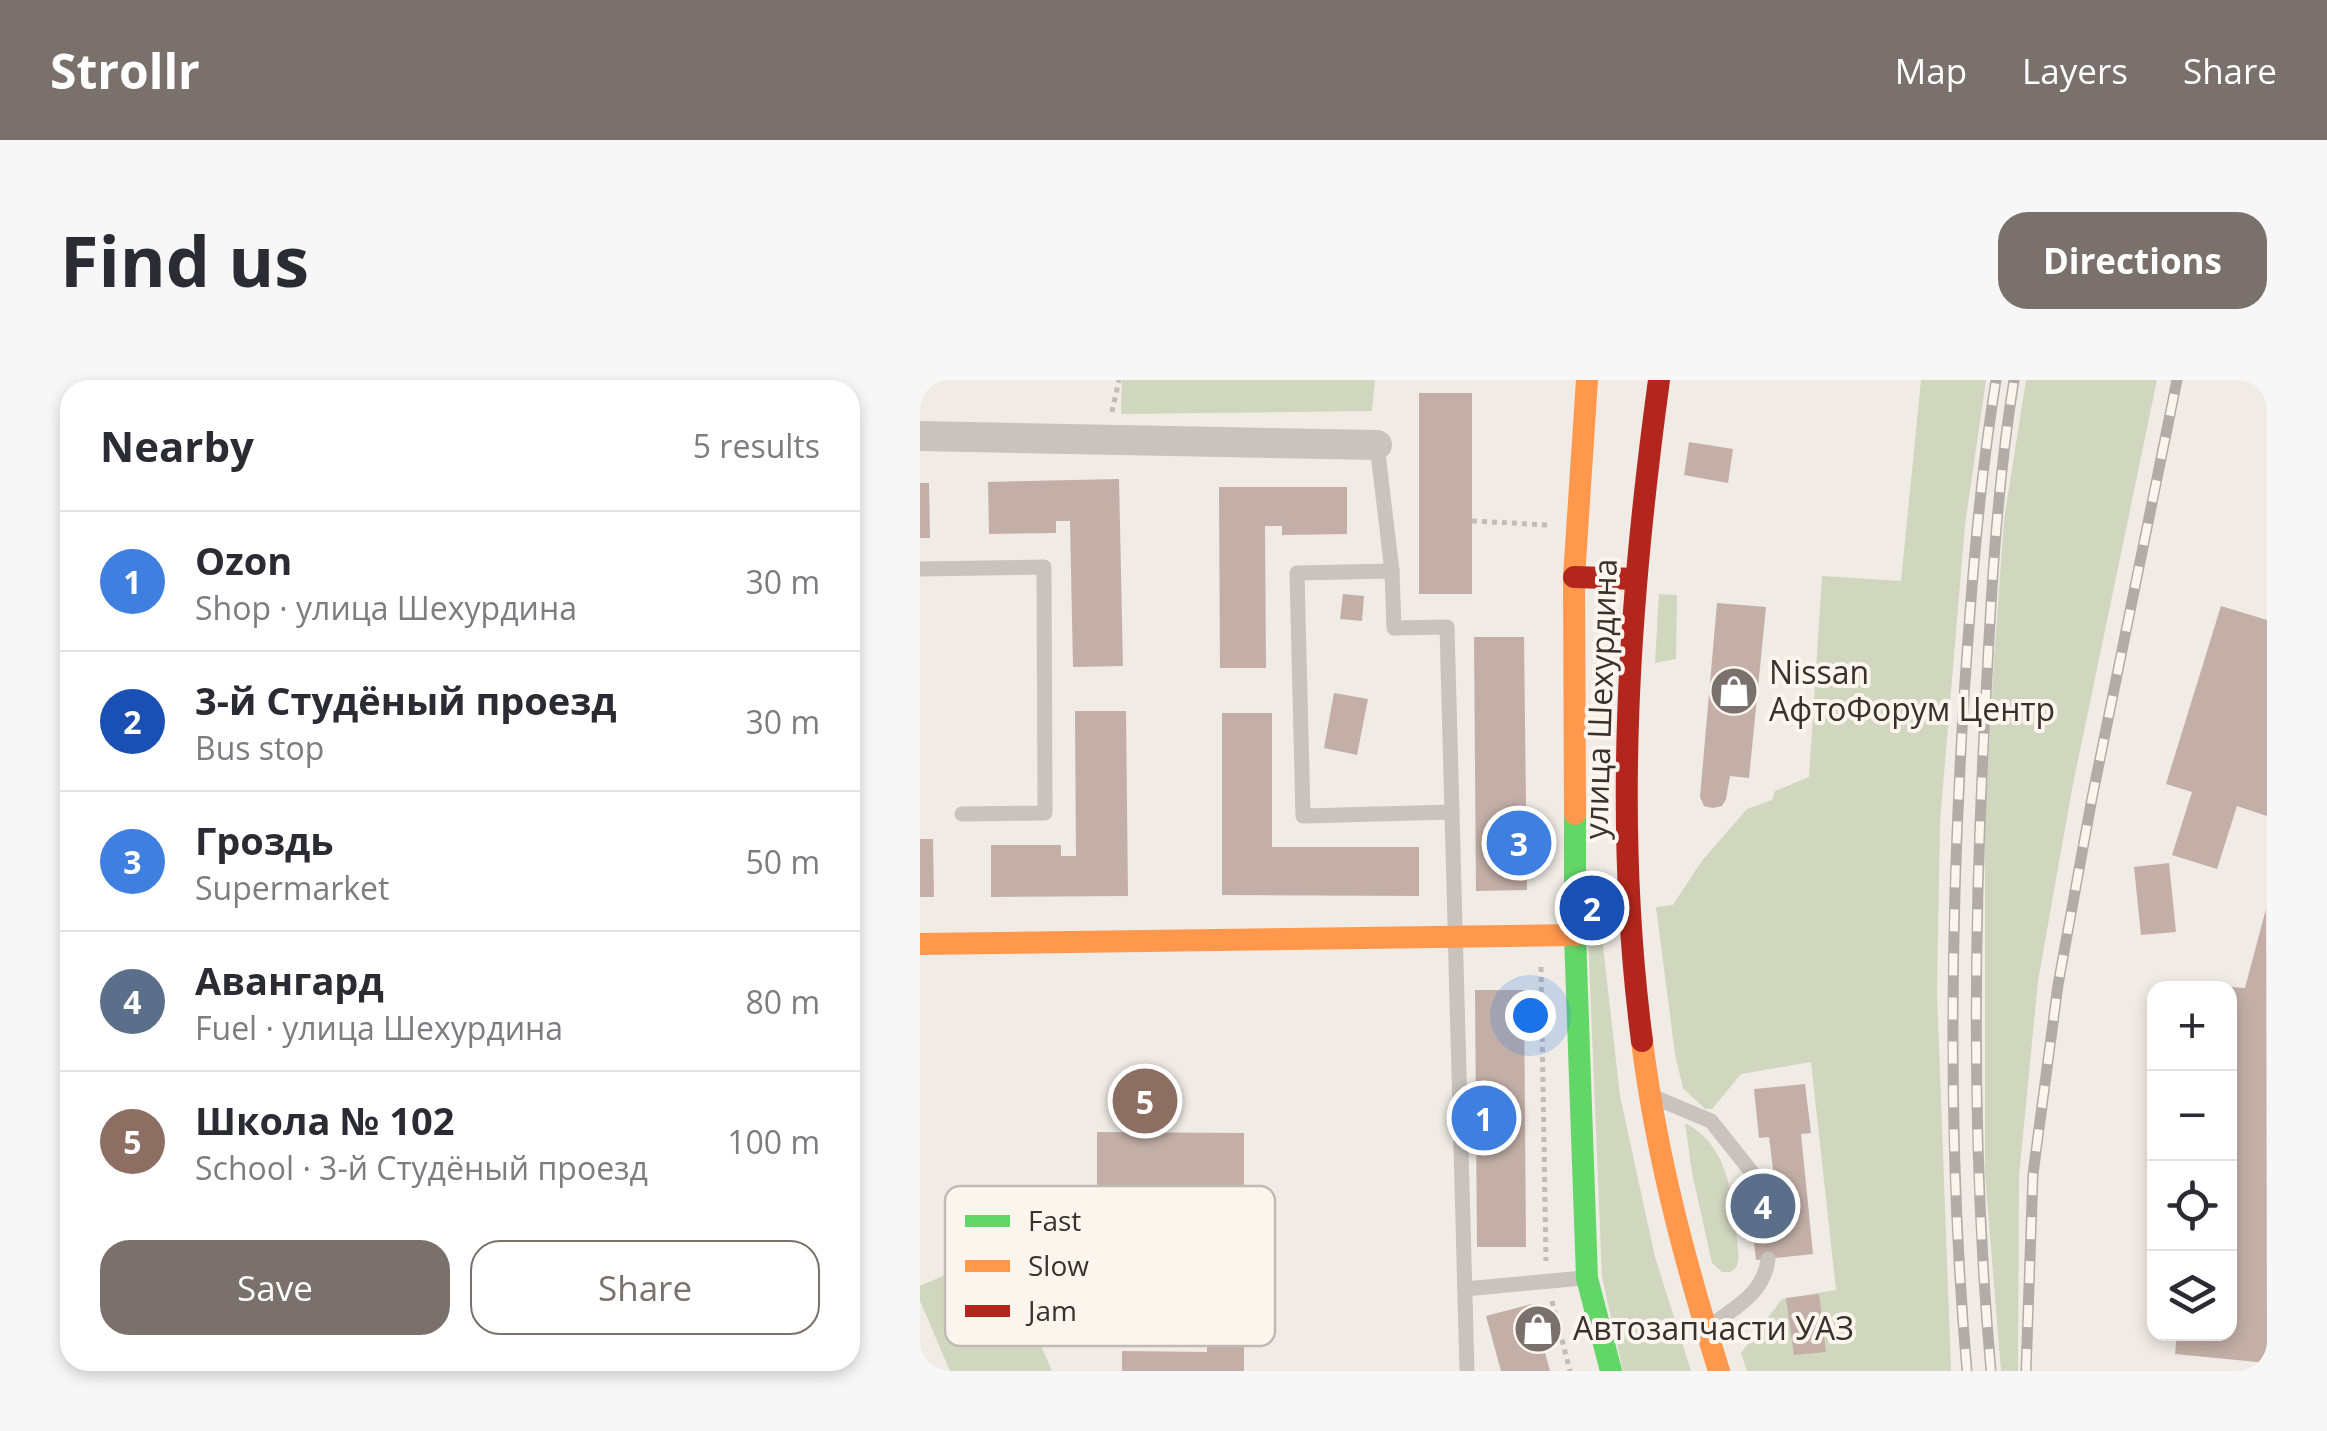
<!DOCTYPE html>
<html lang="en">
<head>
<meta charset="utf-8">
<style>
  body { margin:0; font-family:"Open Sans",sans-serif; background:#f7f7f7; color:#2b2b33 }
  .controls { position:absolute; right:30px; bottom:30px; display:grid; overflow:hidden; border-radius:20px; box-shadow:0 5px 15px #0003 }
  .controls button { width:90px; height:90px; display:grid; place-items:center; padding:0; border:0; border-bottom:2px solid #e1e1e2; background:#fff; color:#2b2b33; font:50px sans-serif }
  .you { position:absolute; left:610px; top:635px; width:35px; height:35px; margin:-25px; border:8px solid #fff; border-radius:50%; background:#1a73e8; box-shadow:0 0 0 15px #1a73e833 }
  .badge { display:grid; place-items:center; width:65px; height:65px; border-radius:50%; background:#7a716c; color:#fff; font-size:32px; font-weight:700 }
  .pin { position:absolute; translate:-50% -50%; border:5px solid #fff; box-shadow:0 2px 10px #0006 }
  .list { margin:0; padding:0; list-style:none }
  h2 { display:flex; justify-content:space-between; align-items:center; height:130px; margin:0; padding:0 40px; font-size:42px }
  h2 small { font-size:32px; font-weight:400; color:#7c7c81 }
  .list li { display:grid; grid-template-columns:65px 1fr auto; gap:30px; align-items:center; box-sizing:border-box; height:140px; padding:0 40px; border-top:2px solid #e1e1e2 }
  .list b { display:block; font-size:38px; white-space:nowrap }
  .list p { margin:0; font-size:32px; white-space:nowrap; color:#7c7c81 }
  .list em { font-size:32px; font-style:normal; color:#7c7c81 }
  .actions { display:flex; gap:20px; padding:30px 40px }
  .actions a { flex:1; padding:22px 0; border:2px solid #7a716c; border-radius:30px; text-align:center; font-size:35px; color:#7a716c }
  .actions .main { background:#7a716c; color:#fff }
  .icon { flex:none; width:55px; height:55px; fill:none; stroke:currentColor; stroke-width:2; stroke-linecap:round; stroke-linejoin:round }
  .map { position:relative; flex:none; width:1347px; height:991px; overflow:hidden; border-radius:30px }
  header { display:flex; align-items:center; gap:60px; box-sizing:border-box; height:140px; padding:0 50px; background:#7a716c; color:#fff }
  header strong { font-size:48px }
  nav { display:flex; gap:55px; margin-inline-start:auto; font-size:35px }
  .intro { display:flex; align-items:center; justify-content:space-between; box-sizing:border-box; height:240px; padding:0 60px }
  h1 { margin:0; font-size:70px }
  .button { padding:25px 45px; border-radius:30px; background:#7a716c; color:#fff; font-size:35px; font-weight:700 }
  main { display:flex; gap:60px; padding:0 60px }
  aside { flex:1; background:#fff; border-radius:30px; box-shadow:0 5px 15px #0003 }
  .map>svg:first-child { display:block }
  .green { fill:#d1d6bf }
  .building { fill:#c3afa7 }
  .lines { fill:none; stroke-linecap:round; stroke-linejoin:round }
  .path { stroke:#c2bbb6; stroke-width:5; stroke-dasharray:5 5; stroke-linecap:butt }
  .lane { stroke:#c9c3be; stroke-width:15 }
  .street { stroke:#c9c3be; stroke-width:30 }
  .fast { stroke:#63d668; stroke-width:22 }
  .slow { stroke:#ff974d; stroke-width:22 }
  .jam { stroke:#b3261e; stroke-width:22 }
  .rail-casing { stroke:#b1aca8; stroke-width:11 }
  .rail { stroke:#fbf5ee; stroke-width:8; stroke-dasharray:22; stroke-linecap:butt }
  .labels { text-anchor:middle; stroke-width:8; stroke-linejoin:round; paint-order:stroke }
  .poi-label { font-size:32px; fill:#3b302b; stroke:#fbf5ee; text-anchor:start }
  .street-label { font-size:32px; fill:#3b302b; stroke:#fbf5ee }
  .key { fill:#fbf5ee; stroke:#c1bab4; stroke-width:2.5 }
  .key-label { font-size:28px; fill:#3b302b }
</style>
</head>
<body>
<header>
<strong>Strollr</strong>
<nav><a>Map</a><a>Layers</a><a>Share</a></nav>
</header>
<div class="intro"><h1>Find us</h1><a class="button">Directions</a></div>
<main>
<aside>
<h2>Nearby<small>5 results</small></h2>
<ul class="list">
<li><span class="badge" style="background:#3f7fe0">1</span><div><b>Ozon</b><p>Shop · улица Шехурдина</p></div><em>30 m</em></li>
<li><span class="badge" style="background:#1a4fb4">2</span><div><b>3-й Студёный проезд</b><p>Bus stop</p></div><em>30 m</em></li>
<li><span class="badge" style="background:#3f7fe0">3</span><div><b>Гроздь</b><p>Supermarket</p></div><em>50 m</em></li>
<li><span class="badge" style="background:#5c6f8a">4</span><div><b>Авангард</b><p>Fuel · улица Шехурдина</p></div><em>80 m</em></li>
<li><span class="badge" style="background:#8d6e63">5</span><div><b>Школа № 102</b><p>School · 3-й Студёный проезд</p></div><em>100 m</em></li>
</ul>
<div class="actions"><a class="main">Save</a><a>Share</a></div>
</aside>
<div class="map">
<svg width="1347" height="991" viewBox="0 0 1347 991">
  <rect width="100%" height="100%" fill="#f0ebe5"/>
  <g class="green">
    <polygon points="202,0 455,0 452,31 201,34"/>
    <polygon points="1001,0 1066,0 1045,145 1020,442 1017,612 1031,991 827,991 821,973 862,919 916,910 891,682 821,694 792,729 785,729 763,708 755,674 736,527 753,525 781,482 827,429 852,420 855,411 889,397 902,196 981,201"/>
    <polygon points="1106,0 1237,0 1152,409 1118,601 1099,796 1098,991 1081,991 1065,794 1065,442 1074,279 1084,140"/>
    <polygon points="739,214 757,215 756,279 735,283"/>
    <polygon points="668,556 682,557 700,716 735,877 771,991 703,991 682,897"/>
    <path d="M 765,743 C 814,768 813,829 819,877 L 817,886 L 811,892 L 802,892 L 792,883 L 772,793 Z"/>
    <polygon points="80,871 132,991 30,991 0,921 0,906"/>
  </g>
  <g class="building">
    <rect x="499" y="13" width="53" height="201"/>
    <polygon points="769,62 813,69 808,103 764,95"/>
    <polygon points="199,99 203,286 153,287 150,141 136,141 136,153 69,154 68,102"/>
    <polygon points="0,103 9,103 10,158 0,158"/>
    <polygon points="299,107 427,107 427,154 362,155 362,146 345,146 346,288 300,288"/>
    <polygon points="423,214 444,216 442,241 420,239"/>
    <polygon points="797,223 846,227 829,398 810,396 806,419 802,426 793,428 784,426 780,417"/>
    <polygon points="1301,226 1347,240 1347,436 1317,426 1297,489 1252,475 1272,412 1246,404"/>
    <polygon points="554,257 604,257 607,510 556,511"/>
    <polygon points="414,313 448,319 437,375 404,368"/>
    <polygon points="155,331 206,331 208,516 71,517 71,465 141,465 141,476 156,476"/>
    <polygon points="302,333 352,333 352,467 499,467 499,516 302,515"/>
    <polygon points="0,459 13,459 14,517 0,517"/>
    <polygon points="1249,483 1256,552 1221,555 1214,487"/>
    <polygon points="1346,529 1347,983 1255,974 1257,954 1310,954 1310,607 1325,608"/>
    <polygon points="555,610 604,610 606,867 557,867"/>
    <polygon points="885,704 891,753 881,754 893,874 836,880 828,808 855,805 849,757 839,758 834,709"/>
    <polygon points="177,752 324,753 324,991 202,991 202,971 287,972 287,818 177,818"/>
    <polygon points="899,914 906,972 874,975 866,918"/>
    <polygon points="612,924 630,991 581,991 566,936"/>
  </g>
  <g class="lines">
    <g class="path">
      <polyline points="192,32 199,0"/>
      <polyline points="552,141 628,145"/>
      <polyline points="621,587 626,881"/>
      <polyline points="632,921 650,991"/>
    </g>
    <g class="lane">
      <polyline points="457,65 472,191 474,248 527,247 547,991"/>
      <polyline points="0,189 124,187 125,433 42,434"/>
      <polyline points="472,191 377,193 383,436 532,432"/>
      <polyline points="736,718 791,741 834,795 837,807"/>
      <polyline points="545,909 663,898"/>
      <path d="M 789,947 C 815,927 844,914 848,879"/>
    </g>
    <polyline class="street" points="0,56 457,65"/>
    <polyline class="fast" points="655,434 655,555 667,898 691,991"/>
    <g class="slow">
      <polyline points="655,434 654,197 667,0"/>
      <polyline points="0,564 655,555"/>
      <path d="M 722,661 C 736,774 765,882 799,991"/>
    </g>
    <g class="jam">
      <polyline points="654,197 716,199"/>
      <path d="M 722,661 C 693,440 709,219 739,0"/>
    </g>
    <g class="rail-casing">
      <g id="rail">
        <path d="M 1047,991 C 1027,767 1030,541 1044,317 C 1051,212 1059,104 1076,0"/>
        <path d="M 1071,991 C 1052,780 1053,567 1064,355 C 1070,237 1075,117 1094,0"/>
        <polyline points="1106,991 1113,794 1138,605 1172,418 1257,0"/>
      </g>
    </g>
    <use href="#rail" class="rail"/>
  </g>
  <defs>
    <g id="shop-disc" transform="scale(2.5)"><circle r="9.5" fill="#7a716c" stroke="#fbf5ee"/><path d="M-5-2.5h2.3a2.7 3.5 0 0 1 5.4 0H5L5.5 6h-11ZM-1.5-2.5h3a1.5 2.3 0 0 0-3 0Z" fill="#fff"/></g>
  </defs>
  <g fill-rule="evenodd">
    <use href="#shop-disc" x="814" y="311"/>
    <use href="#shop-disc" x="618" y="949"/>
  </g>
  <g class="labels">
    <g class="poi-label">
      <text x="849" y="304">Nissan<tspan x="849" dy="37">АфтоФорум Центр</tspan></text>
      <text x="653" y="960">Автозапчасти УАЗ</text>
    </g>
    <g class="street-label">
      <text transform="translate(681 319) rotate(-88)" y="11">улица Шехурдина</text>
    </g>
  </g>
  <rect x="25" y="806" width="330" height="160" rx="15" class="key"/>
  <rect x="45" y="835" width="45" height="12" fill="#63d668"/>
  <rect x="45" y="880" width="45" height="12" fill="#ff974d"/>
  <rect x="45" y="925" width="45" height="12" fill="#b3261e"/>
  <g class="key-label">
    <text x="108" y="851">Fast</text>
    <text x="108" y="896">Slow</text>
    <text x="108" y="941">Jam</text>
  </g>
</svg>
<div class="controls">
<button>+</button>
<button>−</button>
<button><svg class="icon" aria-label="locate" viewBox="0 0 24 24"><circle cx="12" cy="12" r="6"/><path d="M12 2v4M12 18v4M2 12h4M18 12h4"/></svg></button>
<button><svg class="icon" aria-label="layers" viewBox="0 0 24 24"><path d="M12 4l9 5-9 5-9-5zM3 14l9 5 9-5"/></svg></button>
</div>
<div class="you"></div>
<div class="pin badge" style="left:564px;top:738px;background:#3f7fe0">1</div>
<div class="pin badge" style="left:672px;top:528px;background:#1a4fb4">2</div>
<div class="pin badge" style="left:599px;top:463px;background:#3f7fe0">3</div>
<div class="pin badge" style="left:843px;top:826px;background:#5c6f8a">4</div>
<div class="pin badge" style="left:225px;top:721px;background:#8d6e63">5</div>
</div>
</main>
</body>
</html>
